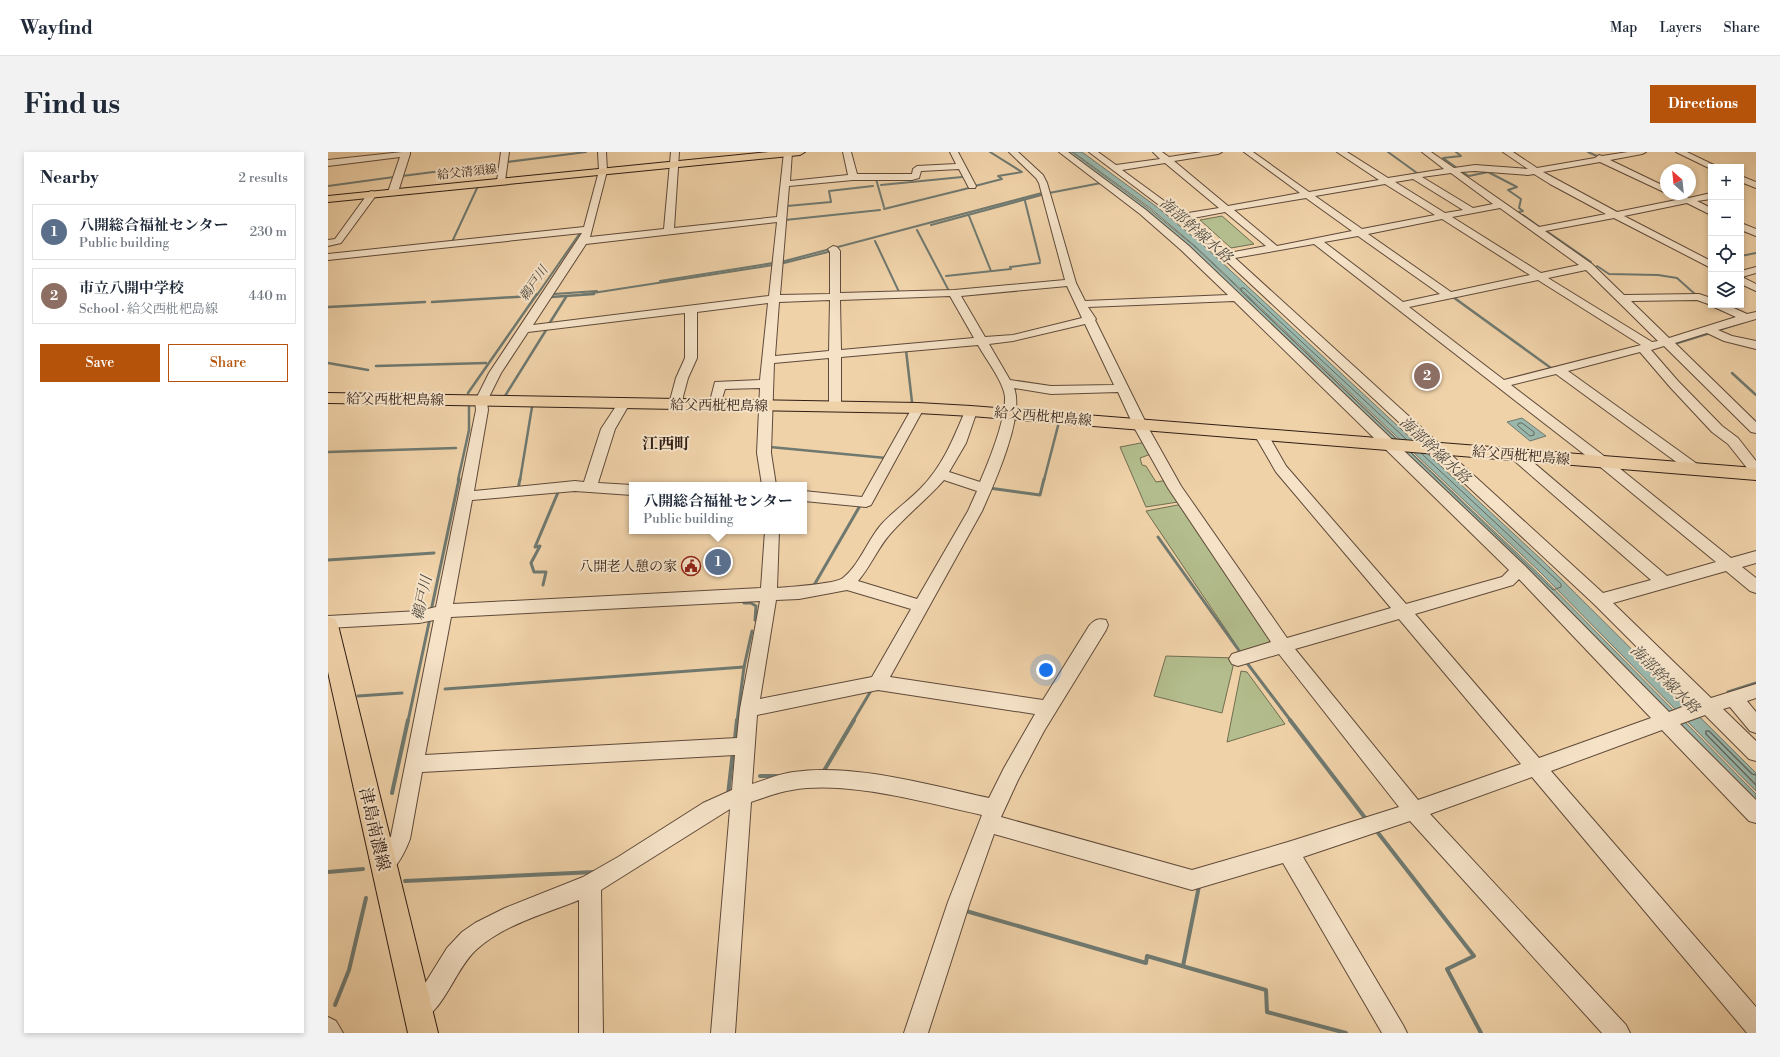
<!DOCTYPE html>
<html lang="en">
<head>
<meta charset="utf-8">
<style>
  body { margin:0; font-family:"Libre Bodoni","Noto Serif JP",serif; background:#f2f2f3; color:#1f2937 }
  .controls { position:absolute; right:12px; top:12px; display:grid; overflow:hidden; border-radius:0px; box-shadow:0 2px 6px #0003 }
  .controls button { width:36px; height:36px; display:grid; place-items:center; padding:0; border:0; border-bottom:1px solid #e0e1e3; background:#fff; color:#1f2937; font:20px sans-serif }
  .compass { position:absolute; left:1332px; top:12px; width:36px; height:36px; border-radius:50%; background:#fff; box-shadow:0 2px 6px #0003; rotate:333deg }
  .you { position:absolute; left:718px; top:518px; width:14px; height:14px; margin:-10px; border:3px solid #fff; border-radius:50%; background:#1a73e8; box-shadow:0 0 0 6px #1a73e833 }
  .badge { display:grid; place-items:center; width:26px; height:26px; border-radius:50%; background:#b45309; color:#fff; font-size:13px; font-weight:700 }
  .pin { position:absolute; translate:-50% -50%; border:2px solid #fff; box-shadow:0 1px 4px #0006 }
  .popup { position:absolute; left:301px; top:330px; width:178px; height:52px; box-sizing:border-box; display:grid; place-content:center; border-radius:0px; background:#fff; filter:drop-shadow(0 1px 3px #0005); font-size:13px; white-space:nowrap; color:#747a83 }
  .popup b { font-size:15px; color:#1f2937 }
  .popup::after { content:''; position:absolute; left:50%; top:100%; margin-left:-8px; border:8px solid transparent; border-top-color:#fff }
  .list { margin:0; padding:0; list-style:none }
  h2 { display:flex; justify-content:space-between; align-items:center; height:52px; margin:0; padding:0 16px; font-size:17px }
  h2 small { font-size:13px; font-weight:400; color:#747a83 }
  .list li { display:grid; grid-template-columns:26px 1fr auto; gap:12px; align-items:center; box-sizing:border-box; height:56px; margin:0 8px 8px; padding:0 8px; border:1px solid #e0e1e3; border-radius:0px }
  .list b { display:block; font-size:15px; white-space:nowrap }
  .list p { margin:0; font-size:13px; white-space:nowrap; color:#747a83 }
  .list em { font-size:13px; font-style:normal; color:#747a83 }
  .actions { display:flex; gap:8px; padding:12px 16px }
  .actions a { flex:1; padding:9px 0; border:1px solid #b45309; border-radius:0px; text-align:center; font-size:14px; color:#b45309 }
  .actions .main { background:#b45309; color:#fff }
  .icon { flex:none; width:22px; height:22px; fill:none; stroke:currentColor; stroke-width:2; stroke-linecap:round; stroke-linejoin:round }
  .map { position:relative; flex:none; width:1428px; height:881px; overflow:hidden; border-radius:0px }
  header { display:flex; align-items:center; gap:24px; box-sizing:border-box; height:56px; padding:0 20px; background:#fff; border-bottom:1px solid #e0e1e3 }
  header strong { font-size:19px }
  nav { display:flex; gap:22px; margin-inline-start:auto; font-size:14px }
  .intro { display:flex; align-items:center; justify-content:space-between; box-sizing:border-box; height:96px; padding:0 24px }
  h1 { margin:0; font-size:28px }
  .button { padding:10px 18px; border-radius:0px; background:#b45309; color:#fff; font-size:14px; font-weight:700 }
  main { display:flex; gap:24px; padding:0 24px }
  aside { flex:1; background:#fff; border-radius:0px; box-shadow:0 2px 6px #0003 }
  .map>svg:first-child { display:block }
  .green { fill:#b3bd8d; stroke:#716d51 }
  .water { fill:#9ab7ac; stroke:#6f7970 }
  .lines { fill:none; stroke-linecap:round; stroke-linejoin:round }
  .shore-far1 { stroke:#646a60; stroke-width:1 }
  .shore { stroke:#646a60; stroke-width:1.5 }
  .stream-far3 { stroke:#6f7970; stroke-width:2 }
  .stream-far2 { stroke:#6f7970; stroke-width:2.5 }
  .stream-far1 { stroke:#6f7970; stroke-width:3 }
  .stream { stroke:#6f7970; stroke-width:4 }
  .minor-casing { stroke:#5f4a3a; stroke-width:2 }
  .major-casing { stroke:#2f1d15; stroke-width:2 }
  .minor { fill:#f5e2c7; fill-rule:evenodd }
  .major { fill:#f0d2a9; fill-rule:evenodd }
  .labels { text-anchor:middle; stroke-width:4; stroke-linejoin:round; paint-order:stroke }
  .far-street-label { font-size:12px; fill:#2f1d15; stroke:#f5e2c7 }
  .far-water-label { font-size:13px; font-style:italic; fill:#4f4b42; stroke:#f5e2c7 }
  .street-label { font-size:14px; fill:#2f1d15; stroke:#f5e2c7 }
  .poi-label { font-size:14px; fill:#2f1d15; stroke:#f5e2c7; text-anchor:end }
  .water-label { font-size:15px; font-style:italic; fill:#4f4b42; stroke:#f5e2c7 }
  .quarter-label { font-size:16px; font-weight:bold; fill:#2f1d15; stroke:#f5e2c7 }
  .near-street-label { font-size:17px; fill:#2f1d15; stroke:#f5e2c7 }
</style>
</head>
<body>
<header>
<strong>Wayfind</strong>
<nav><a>Map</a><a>Layers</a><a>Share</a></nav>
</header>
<div class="intro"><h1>Find us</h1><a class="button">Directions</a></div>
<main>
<aside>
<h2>Nearby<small>2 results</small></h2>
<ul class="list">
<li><span class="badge" style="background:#5c6f8a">1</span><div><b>八開総合福祉センター</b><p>Public building</p></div><em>230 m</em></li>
<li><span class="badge" style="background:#8d6e63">2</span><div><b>市立八開中学校</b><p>School · 給父西枇杷島線</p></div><em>440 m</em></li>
</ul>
<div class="actions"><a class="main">Save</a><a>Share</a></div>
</aside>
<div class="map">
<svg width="1428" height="881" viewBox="0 0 1428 881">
  <rect width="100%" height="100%" fill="#f0d2a9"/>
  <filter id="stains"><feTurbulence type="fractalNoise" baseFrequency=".005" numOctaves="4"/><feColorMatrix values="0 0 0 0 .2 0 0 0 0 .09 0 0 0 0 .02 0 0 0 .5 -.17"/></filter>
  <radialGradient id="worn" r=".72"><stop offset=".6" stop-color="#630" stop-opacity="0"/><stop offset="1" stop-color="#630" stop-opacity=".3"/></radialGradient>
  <g class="green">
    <polygon points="894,64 926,92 903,96 872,68"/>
    <polygon points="818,290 823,302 812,306 814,313 818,314 828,330 840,328 850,350 818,355 792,295"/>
    <polygon points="855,352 949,489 915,503 818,359"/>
    <polygon points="838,504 907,506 894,561 826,544"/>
    <polygon points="913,519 919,520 957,572 899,590"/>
  </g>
  <g class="water">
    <polygon points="739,0 744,0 821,57 866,94 1209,420 1428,642 1428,653 862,95 831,69"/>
    <polygon points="745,0 754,0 829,55 874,92 1215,409 1428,621 1428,639 1211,419 867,94 822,56"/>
    <polygon points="1194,266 1218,284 1202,289 1179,270"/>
  </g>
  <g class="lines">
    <g class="shore-far1">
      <polygon points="1191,271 1194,271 1206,280 1206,283 1202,284 1190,274"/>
      <polyline points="1068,287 913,139 913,136 916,136 1078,287"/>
      <polyline points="1083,301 1225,438 1233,435 1233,432 1094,302"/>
    </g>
    <polyline class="shore" points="1428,623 1424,622 1381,579 1378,579 1378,582 1428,633"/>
    <g class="stream-far3">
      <polyline points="1060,0 1089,21 1086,22"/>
      <polyline points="1128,0 1133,4 1115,6 1129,16"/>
      <polyline points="1260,0 1271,5"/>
      <polyline points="179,10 258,0"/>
      <polyline points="1134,20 1141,24 1160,20 1189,35 1180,38 1193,47 1191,56 1195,59 1191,60"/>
      <polyline points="74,24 168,12"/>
      <polyline points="548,27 556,55"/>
      <polyline points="553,33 634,25"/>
      <polyline points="0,34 66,25"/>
      <polyline points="647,34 674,27 670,24 694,20 662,0"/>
      <polyline points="721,41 773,31"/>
      <polyline points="1348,42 1358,46"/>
      <polyline points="697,49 712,109"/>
      <polyline points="459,54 503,50 501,39 545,34"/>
      <polyline points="556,57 641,36"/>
      <polyline points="1195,63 1213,76"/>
      <polyline points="641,64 663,119"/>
      <polyline points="457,68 552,58"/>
      <polyline points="603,73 717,42"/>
      <polyline points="589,78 621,139 619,139"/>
      <polyline points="1217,78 1263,110"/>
      <polyline points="547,89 572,142"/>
      <polyline points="124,90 150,34"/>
      <polyline points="1413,104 1428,101"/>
      <polyline points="453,110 714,41"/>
      <polyline points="452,112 504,99"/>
      <polyline points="1269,114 1281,122 1330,123 1349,126 1368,143"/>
      <polyline points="618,124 683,117 682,115 712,111"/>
      <polyline points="332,129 445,111"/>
      <polyline points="226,142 269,139"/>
      <polyline points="209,143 252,81"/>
      <polyline points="252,143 445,113"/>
    </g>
    <g class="stream-far2">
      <polyline points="1367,142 1368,143"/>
      <polyline points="223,145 266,142"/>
      <polyline points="1125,145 1223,216"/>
      <polyline points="104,150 203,144"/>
      <polyline points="0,155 97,150"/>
      <polyline points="221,172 238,145"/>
      <polyline points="1387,179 1416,170"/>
      <polyline points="1346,192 1382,181"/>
      <polyline points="575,198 578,198 584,250"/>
      <polyline points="0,211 40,218"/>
      <polyline points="48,214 158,211"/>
      <polyline points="1404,221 1428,243"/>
      <polyline points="140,241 209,142"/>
      <polyline points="180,244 177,244 220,175"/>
      <polyline points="442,295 558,306"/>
      <polyline points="0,300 128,296"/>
      <polyline points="130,328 141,278 141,255"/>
      <polyline points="192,328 204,255"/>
      <polyline points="716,328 731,270"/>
    </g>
    <g class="stream-far1">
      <polyline points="661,336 712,343 716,327"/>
      <polyline points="190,337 192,327"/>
      <polyline points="830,385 912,500"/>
      <polyline points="0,408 106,401"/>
      <polyline points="215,433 218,420 206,420 203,411 212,394 207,395 231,338"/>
      <polyline points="485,435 533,352"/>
      <polyline points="415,448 416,451 423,451 428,454 427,468"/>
      <polyline points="103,459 131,327"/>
      <polyline points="919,511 963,569"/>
      <polyline points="117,537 416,515"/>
      <polyline points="1400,540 1428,531"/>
      <polyline points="30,544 74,541"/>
      <polyline points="80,569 102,466"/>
      <polyline points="409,569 416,515 424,479"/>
      <polyline points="525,569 544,537"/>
    </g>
    <g class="stream">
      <polyline points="962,568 1038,667"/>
      <polyline points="407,587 409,568"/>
      <polyline points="494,622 526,568"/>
      <polyline points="432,624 450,624"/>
      <polyline points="64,641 80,568"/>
      <polyline points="400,643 405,599"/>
      <polyline points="1047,677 1146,804 1119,817 1153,881"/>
      <polyline points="0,720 35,717"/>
      <polyline points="77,729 267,720"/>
      <polyline points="638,759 818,811 819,804 938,838 939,860 1018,881"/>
      <polyline points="855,814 871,734"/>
      <polyline points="7,853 21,818 38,746"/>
    </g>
    <g class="minor-casing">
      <g id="minor">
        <polygon points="74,0 82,0 82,2 70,40 65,43 60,40 72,5 0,14 0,8"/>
        <polygon points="173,0 181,0 177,29 173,32 169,29"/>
        <path d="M 270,0 L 278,0 L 279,19 L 262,85 L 336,77 L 343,0 L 351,0 L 346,76 L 449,65 L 456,0 L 464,0 L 462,29 L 520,23 L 515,0 L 523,0 L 529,22 L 584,22 L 585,17 L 589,14 L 628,12 L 622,0 L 630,0 L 648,34 L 647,36 L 641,36 L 631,17 L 593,19 L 591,26 L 584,28 L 525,28 L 461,34 L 452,143 L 502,142 L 502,100 L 500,97 L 505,94 L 509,95 L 512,99 L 512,141 L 626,138 L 737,128 L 711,31 L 708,26 L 681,0 L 690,0 L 715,23 L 719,31 L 748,131 L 757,149 L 900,143 L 853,98 L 812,62 L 731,0 L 740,0 L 818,58 L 861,94 L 1197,414 L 1341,560 L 1365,551 L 1266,452 L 868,81 L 761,0 L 770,0 L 788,13 L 832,7 L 825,0 L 834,0 L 841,5 L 874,0 L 894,0 L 890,2 L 846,9 L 900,54 L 972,41 L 916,0 L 925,0 L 981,40 L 1051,28 L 1009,0 L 1019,0 L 1060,26 L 1116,17 L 1094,0 L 1103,0 L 1126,16 L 1147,13 L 1200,17 L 1175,0 L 1185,0 L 1209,16 L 1267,6 L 1271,3 L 1274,4 L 1300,0 L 1318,0 L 1314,2 L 1282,8 L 1338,35 L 1338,41 L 1272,10 L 1215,20 L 1289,60 L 1353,47 L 1357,44 L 1361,46 L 1383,41 L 1383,47 L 1369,49 L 1383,56 L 1383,63 L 1359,51 L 1296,64 L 1383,109 L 1383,116 L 1286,66 L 1217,79 L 1264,112 L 1296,143 L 1371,142 L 1383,146 L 1383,153 L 1369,148 L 1303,149 L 1341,186 L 1408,165 L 1386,155 L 1385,153 L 1399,153 L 1419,162 L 1428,160 L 1428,167 L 1390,178 L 1404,184 L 1428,189 L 1428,197 L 1396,189 L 1379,181 L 1347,191 L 1428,270 L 1428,281 L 1423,280 L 1336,194 L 1323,198 L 1350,229 L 1394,274 L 1410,286 L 1428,309 L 1428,323 L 1423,321 L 1400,292 L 1384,280 L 1342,235 L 1312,200 L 1240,219 L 1372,314 L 1374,317 L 1372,320 L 1367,322 L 1362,320 L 1228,222 L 1183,233 L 1280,307 L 1403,406 L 1428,399 L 1428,411 L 1414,415 L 1428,426 L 1428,441 L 1422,439 L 1398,419 L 1285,451 L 1383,546 L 1428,532 L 1428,546 L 1419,549 L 1428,560 L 1428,581 L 1422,579 L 1402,555 L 1395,557 L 1428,589 L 1428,609 L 1421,607 L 1377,563 L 1352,572 L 1428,648 L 1428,671 L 1421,669 L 1334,578 L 1223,619 L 1428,855 L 1428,881 L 1419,881 L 1204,625 L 1102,662 L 1298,873 L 1302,881 L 1274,881 L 1082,669 L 975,705 L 1075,873 L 1079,881 L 1054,881 L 955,711 L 864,738 L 666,682 L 642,750 L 600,881 L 576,881 L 620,750 L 654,663 C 599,651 519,628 464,638 C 449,640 436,646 423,650 L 407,881 L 383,881 L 402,657 L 273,738 L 275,881 L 251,881 L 251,748 C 217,762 177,772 149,797 C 127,816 117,859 90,870 L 82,866 L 78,858 L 82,850 L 96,833 L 119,796 L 134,780 L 147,771 L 177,756 L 255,725 L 290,705 L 375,651 L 404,638 L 407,603 L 94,620 L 82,687 C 77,700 68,719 55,724 L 48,721 L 45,714 L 63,684 L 106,468 L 91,471 L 0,476 L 0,464 L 91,459 L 108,455 L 148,258 L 147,249 L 161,221 L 254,81 L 0,108 L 0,102 L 256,75 L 271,19 ZM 837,11 L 891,56 L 854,62 L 794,18 ZM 1147,19 L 1200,23 L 1206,22 L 1222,32 L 1278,62 L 1211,75 L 1132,20 ZM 1123,21 L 1165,52 L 1145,56 L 1094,25 ZM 1085,27 L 1135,58 L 1117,61 L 1067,30 ZM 1057,32 L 1107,63 L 1034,77 L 987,44 ZM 978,46 L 1024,79 L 949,94 L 906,58 ZM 1172,56 L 1251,113 L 1213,121 L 1124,65 ZM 897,60 L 938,94 L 901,101 L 860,67 ZM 1114,67 L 1202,123 L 1123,140 L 1040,82 ZM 449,70 L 441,144 L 205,173 L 258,92 ZM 1030,84 L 1112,142 L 1075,150 L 996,90 ZM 986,92 L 1270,313 L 1388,410 L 1339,424 L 1192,299 L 1187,298 L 1182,299 L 1180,302 L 1182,305 L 1323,428 L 1275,441 L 907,106 ZM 1258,118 L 1330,189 L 1324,190 L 1220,126 ZM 1210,128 L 1313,193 L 1176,228 L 1081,155 ZM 739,134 L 754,166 L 685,183 L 657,185 L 633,144 ZM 622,144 L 646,186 L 513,198 L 512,148 ZM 502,148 L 501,199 L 447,204 L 451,150 ZM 906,149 L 1181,418 L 1174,425 L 1078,452 L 958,314 L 938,279 L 928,279 L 926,282 L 948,320 L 1063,456 L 959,486 L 853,334 L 821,277 L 767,168 L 768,167 L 760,155 ZM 440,151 L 432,228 L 387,230 L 381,253 L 383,256 L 391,256 L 397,237 L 432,236 L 429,301 L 434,333 L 448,333 L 443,301 L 446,211 L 501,206 L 501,255 L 502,258 L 512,258 L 513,255 L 513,205 L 650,193 C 657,206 676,230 677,245 C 678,267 661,309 652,330 L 621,320 L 638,291 L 649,259 L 648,256 L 638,256 L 637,259 C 625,288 614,315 592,337 C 579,350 563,361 552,374 C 539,390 531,413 515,426 C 508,432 460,435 449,436 L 451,379 L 437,379 L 433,436 L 125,452 L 144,348 L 247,339 L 304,343 L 304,333 L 270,331 L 287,277 L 302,251 L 300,248 L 292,248 L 273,277 L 256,330 L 247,329 L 146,339 L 160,258 L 159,249 L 173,221 L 200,180 L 357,161 L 357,206 L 348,226 L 341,252 L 343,255 L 351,255 L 353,252 L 360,226 L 369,206 L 369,160 ZM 757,172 L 786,233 L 723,234 L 682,228 L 661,192 L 685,189 ZM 686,236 L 723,242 L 790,240 L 807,277 L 840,336 L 943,490 L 904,502 L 901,507 L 904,512 L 910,514 L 951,502 L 1071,655 L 960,690 L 864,718 L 673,665 L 690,628 L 716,579 L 778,478 L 780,473 L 778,468 C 770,466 766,468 761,474 L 715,548 L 562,525 L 654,359 C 666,332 697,264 686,236 ZM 616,328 L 649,339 L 640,359 L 589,447 L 530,429 C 543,414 550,395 563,381 C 580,362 599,347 616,328 ZM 1191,427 L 1323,566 L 1211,606 L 1087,462 L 1185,433 ZM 519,438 L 583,457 L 544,525 L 432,547 L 448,448 L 471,447 ZM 432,449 L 412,557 L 409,586 L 97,603 L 123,465 ZM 1071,467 L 1193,612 L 1090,648 L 967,497 ZM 550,538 L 707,562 L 676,616 L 661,646 C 602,633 526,611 465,620 C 451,622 437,628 424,632 L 429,563 Z"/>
        <polygon points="1348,0 1359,0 1390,15 1383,15 1383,17"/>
        <polygon points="1413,24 1428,30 1428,36 1413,30"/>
        <polygon points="44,39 49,42 13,91 0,94 0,88 7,87 41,40"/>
        <polygon points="1413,71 1428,77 1428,84 1413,78"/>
        <polygon points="1428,115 1428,121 1414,125 1428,132 1428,139 1413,132 1413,119"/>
        <polygon points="590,252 595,253 596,256 543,353 538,355 476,349 476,339 534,345 584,256 585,253"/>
        <polygon points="0,865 8,869 15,881 0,881"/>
      </g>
    </g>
    <g class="major-casing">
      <g id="major">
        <polygon points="441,0 477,0 472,3 0,50 0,44"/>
        <polygon points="0,241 590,251 643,254 1428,316 1428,328 643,264 590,261 0,251"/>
        <polygon points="0,465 7,467 10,473 110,881 80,881 0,520"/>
      </g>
    </g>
    <use href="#minor" class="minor"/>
    <use href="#major" class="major"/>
  </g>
  <defs>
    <g id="civic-ring" transform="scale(1)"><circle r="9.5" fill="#f5e2c7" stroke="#8f2418" stroke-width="1.5"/><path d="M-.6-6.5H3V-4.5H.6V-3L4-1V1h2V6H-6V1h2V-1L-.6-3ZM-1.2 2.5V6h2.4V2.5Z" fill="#8f2418"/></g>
  </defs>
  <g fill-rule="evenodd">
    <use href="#civic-ring" x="363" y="414"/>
  </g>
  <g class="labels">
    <g class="far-street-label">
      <text transform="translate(139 20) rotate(-6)" y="4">給父清須線</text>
    </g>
    <g class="far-water-label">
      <text transform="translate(205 131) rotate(-55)" y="5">鵜戸川</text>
    </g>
    <g class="street-label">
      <text transform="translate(67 247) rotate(1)" y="5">給父西枇杷島線</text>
      <text transform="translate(391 253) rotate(1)" y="5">給父西枇杷島線</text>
      <text transform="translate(715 264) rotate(5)" y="5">給父西枇杷島線</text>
      <text transform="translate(1193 303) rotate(5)" y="5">給父西枇杷島線</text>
    </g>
    <g class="poi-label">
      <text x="349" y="419">八開老人憩の家</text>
    </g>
    <g class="water-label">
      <text transform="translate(868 78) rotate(41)" y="5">海部幹線水路</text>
      <text transform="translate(1107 298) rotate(43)" y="5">海部幹線水路</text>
      <text transform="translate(94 446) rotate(-78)" y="5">鵜戸川</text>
      <text transform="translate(1337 527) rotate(45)" y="5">海部幹線水路</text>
    </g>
    <g class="quarter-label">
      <text x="338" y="297">江西町</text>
    </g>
    <g class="near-street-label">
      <text transform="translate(47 677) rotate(77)" y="6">津島南濃線</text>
    </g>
  </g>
  <rect width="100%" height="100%" filter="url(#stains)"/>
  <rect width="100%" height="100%" fill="url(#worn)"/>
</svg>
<div class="controls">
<button>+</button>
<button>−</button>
<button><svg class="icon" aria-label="locate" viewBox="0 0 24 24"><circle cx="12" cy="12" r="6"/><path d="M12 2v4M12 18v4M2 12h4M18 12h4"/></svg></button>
<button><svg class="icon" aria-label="layers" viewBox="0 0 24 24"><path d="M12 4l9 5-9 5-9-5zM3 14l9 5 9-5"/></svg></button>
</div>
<svg class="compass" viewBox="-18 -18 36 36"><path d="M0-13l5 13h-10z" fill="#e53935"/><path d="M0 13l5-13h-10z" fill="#747a83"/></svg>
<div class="you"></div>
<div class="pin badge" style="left:390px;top:410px;background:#5c6f8a">1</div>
<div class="popup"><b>八開総合福祉センター</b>Public building</div>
<div class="pin badge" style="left:1099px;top:224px;background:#8d6e63">2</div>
</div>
</main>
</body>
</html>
